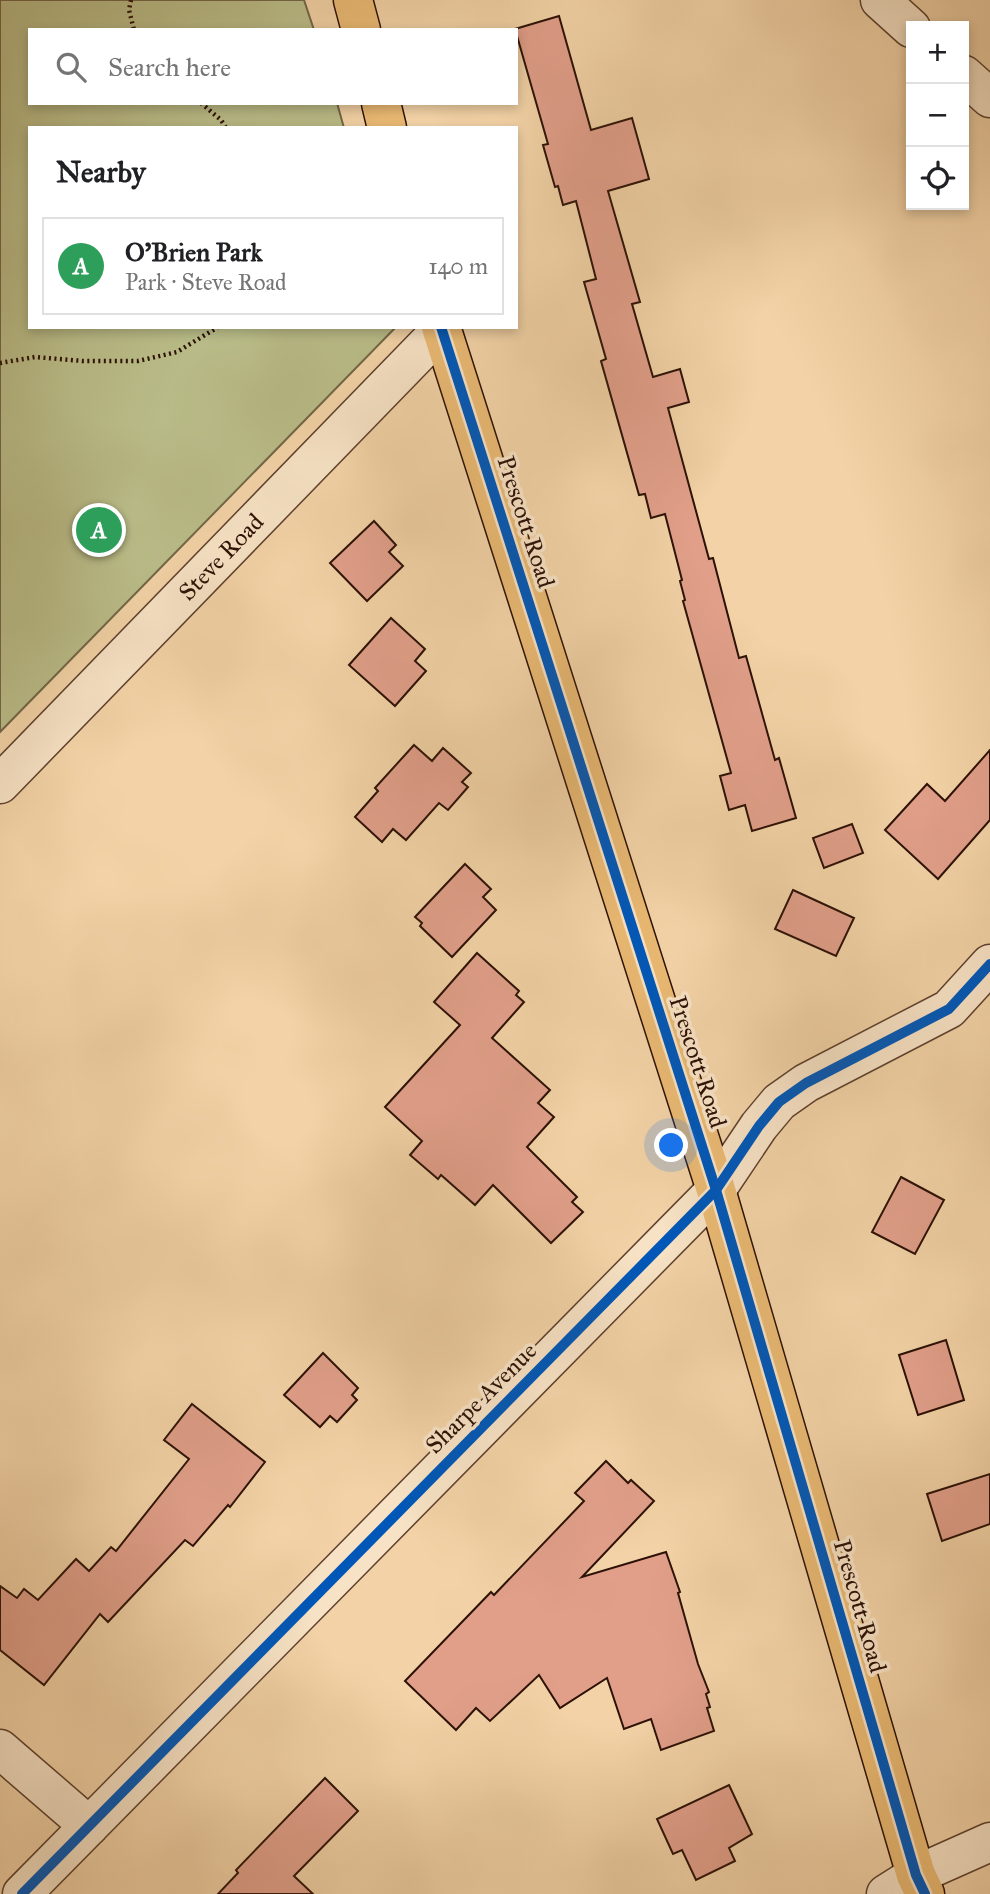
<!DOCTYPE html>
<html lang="en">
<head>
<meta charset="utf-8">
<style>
  body { margin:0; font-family:"IM FELL Great Primer",serif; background:#f6f6f6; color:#202124 }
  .controls { position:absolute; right:21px; top:21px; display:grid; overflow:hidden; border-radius:0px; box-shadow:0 4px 10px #0003 }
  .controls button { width:63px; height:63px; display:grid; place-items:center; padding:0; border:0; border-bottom:2px solid #e0e0e0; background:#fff; color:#202124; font:35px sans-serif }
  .you { position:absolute; left:672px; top:1146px; width:24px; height:24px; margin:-18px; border:5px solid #fff; border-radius:50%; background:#1a73e8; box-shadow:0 0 0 10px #1a73e833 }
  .badge { display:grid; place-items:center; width:46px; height:46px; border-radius:50%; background:#2563eb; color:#fff; font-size:23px; font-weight:700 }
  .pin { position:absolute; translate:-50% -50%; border:4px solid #fff; box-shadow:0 2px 7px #0006 }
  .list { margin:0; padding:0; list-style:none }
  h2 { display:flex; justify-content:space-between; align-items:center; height:91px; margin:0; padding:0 28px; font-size:30px }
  h2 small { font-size:23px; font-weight:400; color:#757577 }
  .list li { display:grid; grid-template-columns:46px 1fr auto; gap:21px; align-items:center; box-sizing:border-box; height:98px; margin:0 14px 14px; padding:0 14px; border:2px solid #e0e0e0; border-radius:0px }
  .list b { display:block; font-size:26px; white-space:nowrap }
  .list p { margin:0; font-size:23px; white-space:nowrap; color:#757577 }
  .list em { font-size:23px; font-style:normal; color:#757577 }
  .icon { flex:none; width:38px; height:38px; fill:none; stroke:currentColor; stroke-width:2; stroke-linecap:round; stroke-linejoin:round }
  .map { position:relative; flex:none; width:990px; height:1894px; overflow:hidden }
  .search { position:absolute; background:#fff; box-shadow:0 4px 10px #0003; left:28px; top:28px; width:490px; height:77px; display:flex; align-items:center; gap:18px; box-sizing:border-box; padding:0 24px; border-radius:0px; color:#757577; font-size:26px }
  .panel { position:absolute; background:#fff; box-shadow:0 4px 10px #0003; left:28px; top:126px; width:490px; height:203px; border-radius:0px }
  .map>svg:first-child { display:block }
  .green { fill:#b9bc88; stroke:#726647; stroke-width:2 }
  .building { fill:#e19f8a; stroke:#2c1106; stroke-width:2 }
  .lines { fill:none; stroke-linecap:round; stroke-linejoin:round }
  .minor-casing { stroke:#5e412e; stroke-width:41 }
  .major-casing { stroke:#2c1106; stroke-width:41 }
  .path { stroke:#2c1106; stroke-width:4.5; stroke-dasharray:2 3.5; stroke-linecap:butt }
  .minor { stroke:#f7e2c5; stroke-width:38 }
  .major { stroke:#e9b973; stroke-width:38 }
  .cycleway-casing { stroke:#f7e2c5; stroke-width:15 }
  .cycleway { stroke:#0057b8; stroke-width:10 }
  .labels { text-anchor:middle; stroke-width:7; stroke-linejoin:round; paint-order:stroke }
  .street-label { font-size:24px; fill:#2c1106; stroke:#f7e2c5 }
</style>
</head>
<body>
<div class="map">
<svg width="990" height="1894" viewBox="0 0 990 1894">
  <rect width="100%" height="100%" fill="#f2d2a6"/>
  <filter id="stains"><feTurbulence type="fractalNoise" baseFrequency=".00286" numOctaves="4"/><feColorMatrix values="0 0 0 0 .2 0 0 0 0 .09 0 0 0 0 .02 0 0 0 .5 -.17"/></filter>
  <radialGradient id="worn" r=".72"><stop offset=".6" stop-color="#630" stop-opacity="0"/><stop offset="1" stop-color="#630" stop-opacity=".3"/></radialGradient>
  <polygon class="green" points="0,0 304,0 314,30 30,30 30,103 337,103 344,128 30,128 30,327 396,327 0,732"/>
  <g class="building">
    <polygon points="559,16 591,130 632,118 649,179 608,191 640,302 632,304 653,377 680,369 689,402 668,408 709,559 713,558 739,658 746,656 775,760 779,758 796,818 752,831 745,805 729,810 720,776 731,773 683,601 685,600 680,581 682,580 665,514 651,518 645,494 639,495 601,361 606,359 584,282 596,279 576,201 563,205 558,186 555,187 543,145 548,144 515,29"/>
    <polygon points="374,521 396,545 389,552 403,566 367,601 330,563"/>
    <polygon points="391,618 425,649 415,661 426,671 395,706 349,665"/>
    <polygon points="414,745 432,761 443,748 471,773 462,782 468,787 448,810 439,803 406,840 393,829 382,842 355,817 378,791 375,788"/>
    <polygon points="990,750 990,820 938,879 885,830 927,784 945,801"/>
    <polygon points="852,824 863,853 824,868 813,838"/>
    <polygon points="465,864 491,889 483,897 496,910 452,957 420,926 422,923 415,917"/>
    <polygon points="793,890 854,918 836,956 775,929"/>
    <polygon points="477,953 519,991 516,995 524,1002 492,1038 550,1090 538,1103 554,1117 527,1147 577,1197 572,1202 583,1212 551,1243 493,1185 475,1205 441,1175 438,1179 410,1155 422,1141 385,1107 460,1025 434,1002"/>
    <polygon points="901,1177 944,1200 915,1254 872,1232"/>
    <polygon points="946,1340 964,1400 918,1415 899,1355"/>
    <polygon points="323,1353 358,1388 352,1395 357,1400 337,1422 330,1416 320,1427 284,1395"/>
    <polygon points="192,1404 265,1462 230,1507 228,1505 193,1546 185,1540 108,1622 100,1614 44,1685 0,1650 0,1586 17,1598 24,1589 38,1600 76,1559 89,1571 111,1547 116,1551 189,1459 164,1440"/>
    <polygon points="606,1461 628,1483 631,1480 654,1501 582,1577 666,1552 680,1592 678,1593 698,1664 709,1692 706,1694 710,1707 707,1708 714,1731 661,1750 651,1719 624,1729 607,1678 560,1708 539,1675 490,1721 476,1708 456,1730 405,1681 491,1592 494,1595 584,1501 575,1493"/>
    <polygon points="990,1474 990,1524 942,1541 927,1494"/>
    <polygon points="325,1778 358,1811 294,1876 313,1894 218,1894 238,1873 236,1870"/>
    <polygon points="729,1785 752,1834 729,1848 735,1861 696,1880 682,1850 673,1854 657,1819"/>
  </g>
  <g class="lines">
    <g class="minor-casing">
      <g id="minor">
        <polyline points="880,0 911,28"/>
        <polyline points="964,75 990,98"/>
        <polyline points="0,784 442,329"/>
        <polyline points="0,1749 89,1826"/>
        <polyline points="22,1894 716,1190 759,1126 779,1102 806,1083 949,1009 990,964"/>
        <polyline points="886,1894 916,1875 990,1842"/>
      </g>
    </g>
    <g class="major-casing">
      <g id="major">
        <polyline points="353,0 361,30"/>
        <polyline points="381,103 387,128"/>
        <polyline points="441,327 716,1190 916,1875 925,1894"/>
      </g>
    </g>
    <g class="path">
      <polyline points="131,0 129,10 134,30"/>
      <polyline points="201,103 221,120 226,128"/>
      <polyline points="0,363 35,357 83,361 138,361 177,352 218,327"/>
    </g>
    <use href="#minor" class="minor"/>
    <use href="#major" class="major"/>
    <g class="cycleway-casing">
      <g id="cycleway">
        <polyline points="441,327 716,1190 916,1875 925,1894"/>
        <polyline points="22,1894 716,1190 759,1126 779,1102 806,1083 949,1009 990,964"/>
      </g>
    </g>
    <use href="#cycleway" class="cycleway"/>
  </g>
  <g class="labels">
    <g class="street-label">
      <text transform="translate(526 522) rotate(72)" y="8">Prescott Road</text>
      <text transform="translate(221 557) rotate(-46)" y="8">Steve Road</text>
      <text transform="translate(698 1062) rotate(72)" y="8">Prescott Road</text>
      <text transform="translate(481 1398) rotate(-45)" y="8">Sharpe Avenue</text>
      <text transform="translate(860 1606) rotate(74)" y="8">Prescott Road</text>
    </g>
  </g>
  <rect width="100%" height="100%" filter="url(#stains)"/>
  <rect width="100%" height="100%" fill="url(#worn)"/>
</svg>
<div class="controls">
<button>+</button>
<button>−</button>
<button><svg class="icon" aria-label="locate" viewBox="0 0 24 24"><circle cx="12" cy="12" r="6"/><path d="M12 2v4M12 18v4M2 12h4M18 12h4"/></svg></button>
</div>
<div class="you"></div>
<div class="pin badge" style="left:99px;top:530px;background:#2e9e5b">A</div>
<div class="search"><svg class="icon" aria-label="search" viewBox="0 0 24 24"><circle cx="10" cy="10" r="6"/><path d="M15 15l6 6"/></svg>Search here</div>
<section class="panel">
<h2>Nearby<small></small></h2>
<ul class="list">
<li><span class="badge" style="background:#2e9e5b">A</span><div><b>O'Brien Park</b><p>Park · Steve Road</p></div><em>140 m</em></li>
</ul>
</section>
</div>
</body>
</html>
